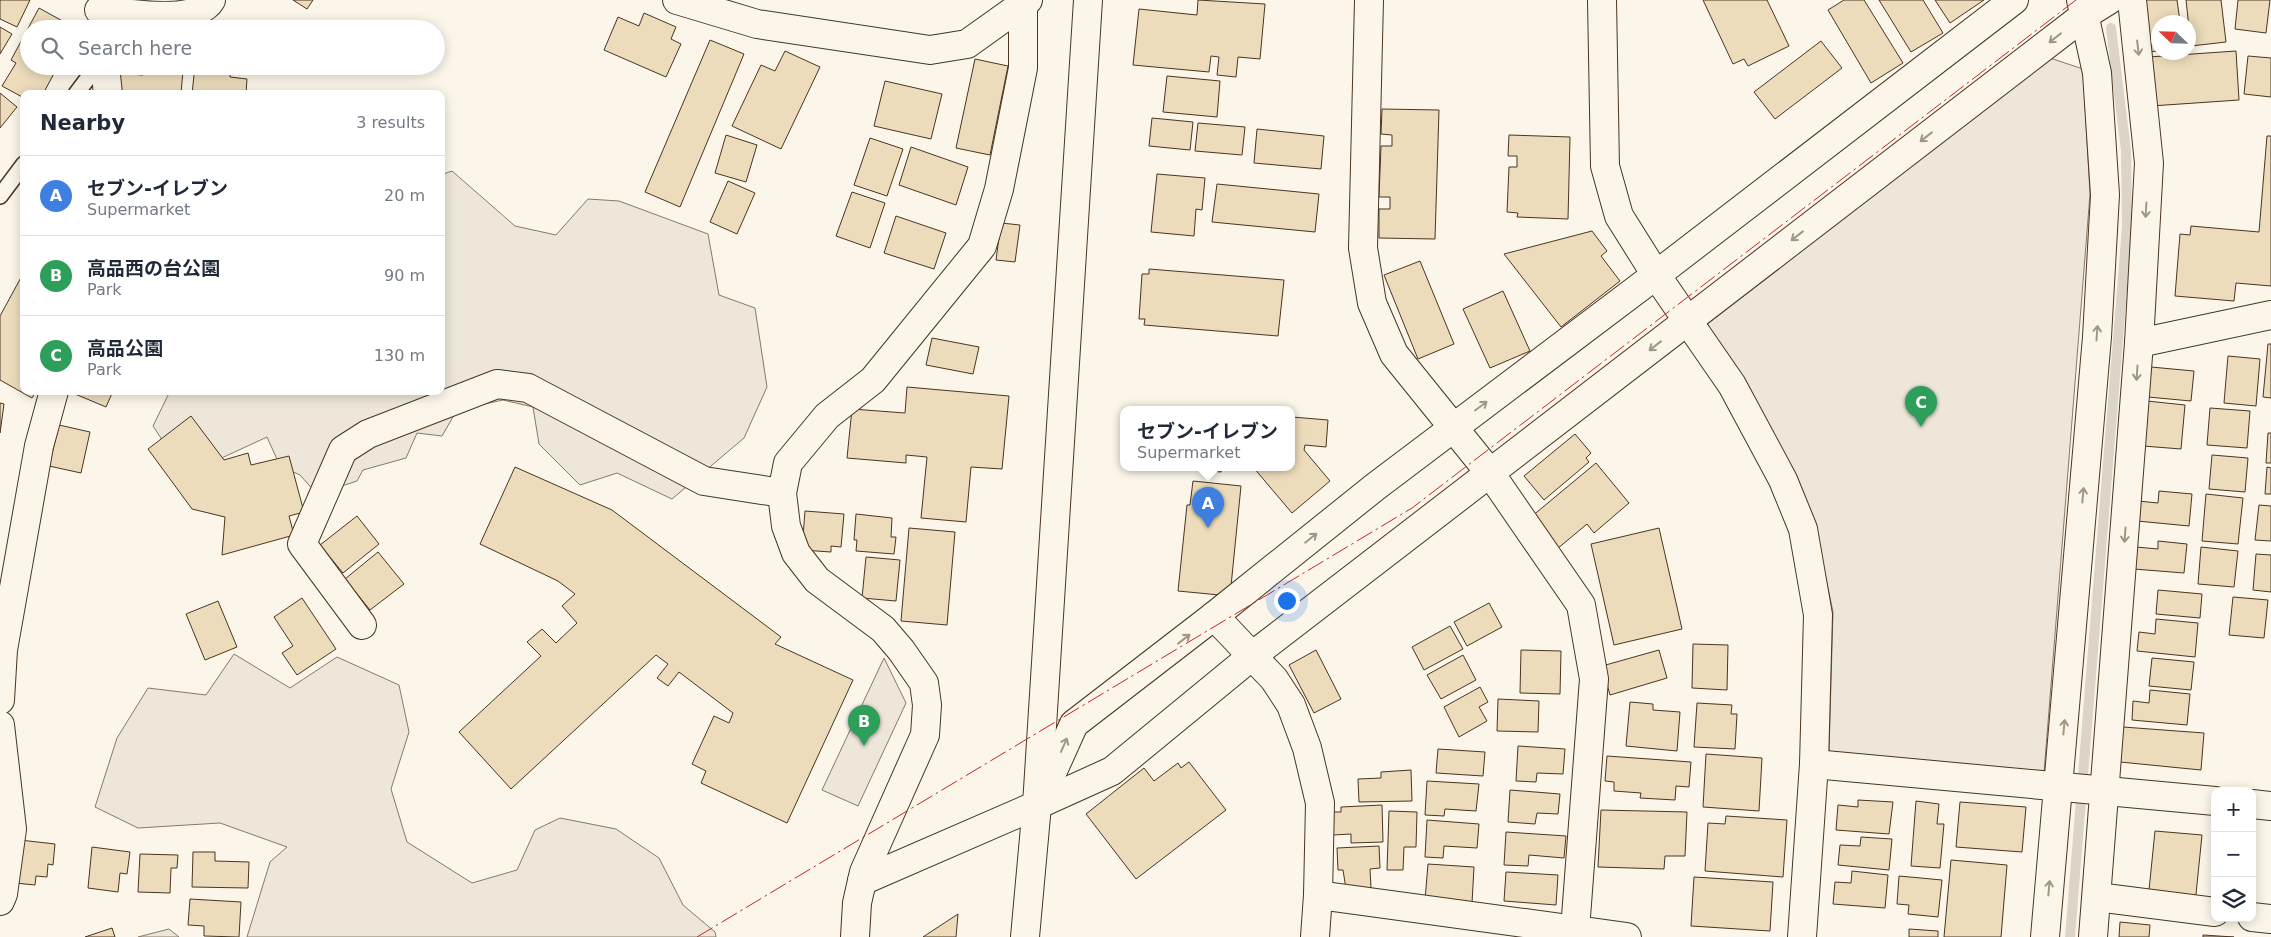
<!DOCTYPE html>
<html lang="en">
<head>
<meta charset="utf-8">
<style>
  body { margin:0; font-family:"DejaVu Sans","Noto Sans JP",sans-serif; background:#f6f6f7; color:#1f2937 }
  .controls { position:absolute; right:15px; bottom:15px; display:grid; overflow:hidden; border-radius:10px; box-shadow:0 2px 12px #0003 }
  .controls button { width:45px; height:45px; display:grid; place-items:center; padding:0; border:0; border-bottom:1px solid #e0e1e3; background:#fff; color:#1f2937; font:25px sans-serif }
  .compass { position:absolute; left:2151px; top:15px; width:45px; height:45px; border-radius:50%; background:#fff; box-shadow:0 2px 12px #0003; rotate:293deg }
  .you { position:absolute; left:1286px; top:600px; width:18px; height:18px; margin:-12px; border:4px solid #fff; border-radius:50%; background:#1a73e8; box-shadow:0 0 0 8px #1a73e833 }
  .badge { display:grid; place-items:center; width:32px; height:32px; border-radius:50%; background:#2563eb; color:#fff; font-size:16px; font-weight:700 }
  .pin { position:absolute; translate:-50% -41px; filter:drop-shadow(0 1px 2px #0008) }
  .pin::after { content:''; position:absolute; top:26px; width:18px; height:15px; background:inherit; clip-path:polygon(0 0,100% 0,50% 100%) }
  .popup { position:absolute; left:1120px; top:406px; width:175px; height:65px; box-sizing:border-box; display:grid; place-content:center; border-radius:10px; background:#fff; filter:drop-shadow(0 1px 4px #0005); font-size:16px; white-space:nowrap; color:#747a83 }
  .popup b { font-size:19px; color:#1f2937 }
  .popup::after { content:''; position:absolute; left:50%; top:100%; margin-left:-10px; border:10px solid transparent; border-top-color:#fff }
  .list { margin:0; padding:0; list-style:none }
  h2 { display:flex; justify-content:space-between; align-items:center; height:65px; margin:0; padding:0 20px; font-size:21px }
  h2 small { font-size:16px; font-weight:400; color:#747a83 }
  .list li { display:grid; grid-template-columns:32px 1fr auto; gap:15px; align-items:center; box-sizing:border-box; height:80px; padding:0 20px; border-top:1px solid #e0e1e3 }
  .list b { display:block; font-size:19px; white-space:nowrap }
  .list p { margin:0; font-size:16px; white-space:nowrap; color:#747a83 }
  .list em { font-size:16px; font-style:normal; color:#747a83 }
  .icon { flex:none; width:28px; height:28px; fill:none; stroke:currentColor; stroke-width:2; stroke-linecap:round; stroke-linejoin:round }
  .map { position:relative; flex:none; width:2271px; height:937px; overflow:hidden }
  .search { position:absolute; background:#fff; box-shadow:0 2px 12px #0003; left:20px; top:20px; width:425px; height:55px; display:flex; align-items:center; gap:12px; box-sizing:border-box; padding:0 18px; border-radius:28px; color:#747a83; font-size:19px }
  .panel { position:absolute; background:#fff; box-shadow:0 2px 12px #0003; left:20px; top:90px; width:425px; height:305px; border-radius:10px }
  .map>svg:first-child { display:block }
  .green { fill:#ede6d9; stroke:#887966 }
  .lines { fill:none; stroke-linecap:round; stroke-linejoin:round }
  .stream { stroke:#dcd4c6; stroke-width:10 }
  .building { fill:#ecdcbc; stroke:#4a3520 }
  .lane-casing { stroke:#4a3520; stroke-width:18 }
  .street-casing { stroke:#4a3520; stroke-width:30 }
  .secondary-casing { stroke:#4a3520; stroke-width:30 }
  .lane { stroke:#fbf6e9; stroke-width:15 }
  .street { stroke:#fbf6e9; stroke-width:28 }
  .secondary { stroke:#fbf6e9; stroke-width:28 }
  .power { stroke:#c62828; stroke-width:1; stroke-dasharray:18 4 2.5 4; stroke-linecap:butt }
  .oneway { stroke:#a29684 }
</style>
</head>
<body>
<div class="map">
<svg width="2271" height="937" viewBox="0 0 2271 937">
  <rect width="100%" height="100%" fill="#fbf6e9"/>
  <g class="green">
    <polygon points="2050,58 2083,69 2090,194 2044,773 1829,752 1833,612 1815,526 1706,325"/>
    <polygon points="452,171 515,226 556,235 588,199 619,201 708,234 719,295 755,308 767,387 744,438 672,499 617,473 580,485 539,444 533,407 503,400 457,410 442,436 417,433 406,458 363,470 357,481 317,494 300,475 280,466 267,437 185,475 153,426 170,391 441,391 441,175"/>
    <polygon points="234,654 290,688 337,657 399,685 409,732 391,789 407,842 472,883 517,870 535,830 560,818 616,829 659,858 683,905 715,932 716,937 247,937 270,862 287,847 220,823 138,828 95,807 117,738 148,688 206,695"/>
    <polygon points="884,658 906,703 858,806 822,790"/>
    <polygon points="169,929 179,937 138,937"/>
  </g>
  <g class="lines">
    <polyline class="stream" points="2070,937 2127,227 2126,151 2111,28"/>
  </g>
  <g class="building">
    <polygon points="0,0 30,0 17,27 0,19"/>
    <polygon points="293,0 313,0 307,9"/>
    <polygon points="1198,0 1265,4 1260,59 1238,57 1236,77 1217,75 1219,57 1211,56 1209,72 1133,65 1139,9 1197,15"/>
    <polygon points="1703,0 1767,0 1789,46 1748,66 1744,59 1733,64"/>
    <polygon points="1844,0 1864,0 1903,63 1871,83 1828,10"/>
    <polygon points="1879,0 1923,0 1943,33 1911,52"/>
    <polygon points="1935,0 1984,0 1950,23"/>
    <polygon points="2144,0 2177,0 2180,22 2158,22 2158,51 2147,52"/>
    <polygon points="2186,0 2221,0 2226,42 2191,46"/>
    <polygon points="2238,0 2270,0 2266,33 2235,29"/>
    <polygon points="39,8 77,29 29,29 29,66 58,66 43,94 24,94 24,98 2,86 16,63 11,60"/>
    <polygon points="644,13 676,27 671,39 681,44 666,77 604,50 618,17 639,26"/>
    <polygon points="0,27 12,34 0,54"/>
    <polygon points="710,40 744,54 680,207 645,192"/>
    <polygon points="1821,41 1842,68 1775,119 1754,92"/>
    <polygon points="785,51 820,67 781,149 732,126 761,65 775,71"/>
    <polygon points="2236,51 2239,100 2151,106 2149,57"/>
    <polygon points="2248,56 2271,58 2271,97 2244,94"/>
    <polygon points="975,59 1008,66 990,155 956,148"/>
    <polygon points="144,66 183,70 181,94 114,94 116,73 143,75"/>
    <polygon points="195,66 231,68 230,77 247,79 246,94 192,94"/>
    <polygon points="1167,76 1220,81 1217,117 1163,112"/>
    <polygon points="885,81 942,94 931,139 874,126"/>
    <polygon points="0,93 17,107 0,128"/>
    <polygon points="1382,109 1439,110 1435,239 1379,238 1379,209 1390,209 1390,197 1379,197 1381,146 1392,146 1392,135 1381,134"/>
    <polygon points="1152,118 1193,122 1190,150 1149,146"/>
    <polygon points="1198,123 1245,127 1242,155 1195,151"/>
    <polygon points="1257,129 1324,136 1321,169 1254,163"/>
    <polygon points="726,135 757,145 746,182 715,173"/>
    <polygon points="1509,135 1570,137 1568,219 1517,217 1518,213 1507,212 1509,167 1517,167 1517,156 1508,156"/>
    <polygon points="2267,136 2271,136 2271,286 2236,283 2234,301 2175,296 2180,234 2190,235 2191,226 2259,232"/>
    <polygon points="870,138 903,149 887,196 854,185"/>
    <polygon points="911,147 968,167 956,205 899,185"/>
    <polygon points="1157,174 1205,178 1202,210 1196,209 1194,236 1151,232"/>
    <polygon points="728,181 755,193 737,234 710,222"/>
    <polygon points="1217,184 1319,194 1315,232 1212,222"/>
    <polygon points="852,192 885,203 870,248 836,236"/>
    <polygon points="896,216 946,233 934,269 884,253"/>
    <polygon points="1001,223 1020,225 1015,262 996,260"/>
    <polygon points="1592,231 1607,251 1601,256 1620,281 1561,327 1504,254"/>
    <polygon points="1420,261 1454,344 1418,359 1384,275"/>
    <polygon points="1149,269 1284,280 1278,336 1144,325 1145,319 1139,319 1142,274 1149,274"/>
    <polygon points="24,272 24,391 36,391 32,398 0,380 0,316"/>
    <polygon points="1503,291 1530,351 1490,368 1463,309"/>
    <polygon points="932,338 979,347 973,374 926,365"/>
    <polygon points="2268,344 2271,344 2271,398 2263,397"/>
    <polygon points="2228,356 2260,359 2256,406 2224,403"/>
    <polygon points="2151,367 2194,371 2191,401 2148,397"/>
    <polygon points="907,387 1009,396 1002,469 971,467 966,522 921,518 927,457 906,455 906,463 847,458 852,409 905,413"/>
    <polygon points="76,391 113,391 106,407 75,394"/>
    <polygon points="2147,401 2185,405 2181,449 2143,446"/>
    <polygon points="0,403 4,404 0,433"/>
    <polygon points="2210,408 2250,411 2247,448 2207,445"/>
    <polygon points="191,416 224,460 248,453 251,465 289,456 304,512 289,516 294,535 222,555 225,517 192,509 148,449"/>
    <polygon points="1292,417 1328,420 1326,447 1305,445 1304,450 1330,481 1292,513 1253,467 1292,467"/>
    <polygon points="59,425 90,432 81,473 49,466"/>
    <polygon points="2268,433 2271,433 2271,463 2266,463"/>
    <polygon points="1575,434 1591,453 1586,458 1589,462 1544,500 1524,476"/>
    <polygon points="2212,455 2248,458 2245,492 2209,489"/>
    <polygon points="1596,463 1629,503 1594,533 1587,524 1557,549 1531,517"/>
    <polygon points="515,467 612,510 781,637 775,644 853,680 787,823 701,783 706,771 692,764 714,716 729,723 733,713 679,672 668,686 657,678 668,664 656,655 511,789 459,732 541,656 527,642 542,629 556,643 577,623 562,606 575,594 558,581 480,544"/>
    <polygon points="1163,467 1222,467 1221,472"/>
    <polygon points="2267,467 2271,468 2271,494 2265,494"/>
    <polygon points="1193,481 1241,486 1230,596 1178,591 1187,505 1190,505"/>
    <polygon points="2159,491 2192,494 2189,526 2137,521 2138,501 2158,503"/>
    <polygon points="2206,494 2243,498 2238,544 2202,541"/>
    <polygon points="2259,505 2271,506 2271,541 2255,540"/>
    <polygon points="805,511 844,514 841,547 831,546 831,552 802,550"/>
    <polygon points="856,514 892,518 891,537 896,537 894,554 856,551 857,540 854,540"/>
    <polygon points="357,516 379,544 343,573 320,545"/>
    <polygon points="909,528 955,532 947,625 901,621"/>
    <polygon points="1659,528 1682,629 1614,645 1591,544"/>
    <polygon points="2158,541 2187,544 2184,573 2134,569 2136,547 2158,549"/>
    <polygon points="2201,547 2238,551 2234,587 2198,584"/>
    <polygon points="378,552 404,584 370,610 345,579"/>
    <polygon points="2256,554 2271,555 2271,592 2253,590"/>
    <polygon points="866,557 900,560 896,601 862,598"/>
    <polygon points="2158,590 2202,594 2200,618 2156,614"/>
    <polygon points="2233,597 2268,600 2264,638 2229,635"/>
    <polygon points="302,598 336,649 297,675 282,653 293,646 274,617"/>
    <polygon points="218,601 237,647 205,660 186,614"/>
    <polygon points="1489,603 1502,627 1467,646 1454,622"/>
    <polygon points="2156,619 2198,623 2195,657 2137,651 2139,632 2155,634"/>
    <polygon points="1450,626 1463,649 1424,670 1412,647"/>
    <polygon points="1693,644 1728,645 1727,690 1692,688"/>
    <polygon points="1316,650 1341,699 1314,713 1289,665"/>
    <polygon points="1521,650 1561,651 1560,694 1520,693"/>
    <polygon points="1659,650 1667,678 1610,695 1602,666"/>
    <polygon points="1463,655 1476,680 1441,699 1427,675"/>
    <polygon points="2152,658 2194,662 2191,690 2149,686"/>
    <polygon points="1480,687 1488,702 1479,707 1487,721 1459,737 1444,707"/>
    <polygon points="2150,690 2190,694 2187,725 2132,720 2133,701 2149,703"/>
    <polygon points="1498,699 1539,701 1538,732 1497,731"/>
    <polygon points="1630,702 1653,704 1653,710 1680,712 1677,751 1626,746"/>
    <polygon points="1697,703 1732,705 1731,714 1737,714 1735,749 1694,747"/>
    <polygon points="2123,727 2204,733 2201,770 2120,762"/>
    <polygon points="1518,746 1565,749 1563,774 1537,773 1536,782 1516,781"/>
    <polygon points="1438,749 1485,752 1483,776 1436,773"/>
    <polygon points="1706,754 1762,758 1759,811 1703,807"/>
    <polygon points="1607,756 1691,762 1689,787 1676,786 1675,800 1640,798 1641,793 1614,791 1614,782 1605,781"/>
    <polygon points="1189,762 1226,810 1136,879 1086,814 1144,768 1154,781 1178,763 1181,768"/>
    <polygon points="1411,770 1412,801 1359,802 1358,779 1381,778 1381,772"/>
    <polygon points="1427,781 1479,784 1476,811 1445,809 1444,816 1425,815"/>
    <polygon points="1510,790 1560,794 1558,814 1537,813 1535,824 1508,822"/>
    <polygon points="1858,800 1893,802 1889,834 1836,830 1838,805 1858,807"/>
    <polygon points="1916,801 1939,804 1937,824 1944,824 1940,868 1911,866"/>
    <polygon points="1960,802 2026,807 2022,852 1956,847"/>
    <polygon points="1382,805 1383,842 1351,843 1351,834 1333,835 1332,812 1341,812 1341,807"/>
    <polygon points="1601,810 1687,812 1685,856 1665,856 1664,869 1598,867"/>
    <polygon points="1389,811 1417,812 1416,847 1404,847 1403,870 1387,870"/>
    <polygon points="1726,816 1787,820 1783,877 1705,871 1708,823 1725,824"/>
    <polygon points="1427,820 1479,824 1477,848 1444,846 1443,858 1425,857"/>
    <polygon points="2155,831 2202,835 2195,904 2148,900"/>
    <polygon points="1506,832 1566,836 1564,858 1529,855 1528,866 1504,865"/>
    <polygon points="1861,837 1892,839 1889,870 1838,865 1840,845 1860,846"/>
    <polygon points="20,840 55,844 53,865 48,864 47,877 36,876 35,885 15,883"/>
    <polygon points="1379,846 1380,868 1370,869 1371,888 1346,889 1343,870 1338,870 1337,848"/>
    <polygon points="92,847 130,852 127,874 120,873 118,892 88,888"/>
    <polygon points="193,852 215,852 215,861 249,862 248,888 192,887"/>
    <polygon points="140,854 178,855 177,868 171,868 170,893 138,892"/>
    <polygon points="1951,860 2007,865 2001,937 1944,937"/>
    <polygon points="1428,864 1474,867 1472,903 1425,900"/>
    <polygon points="1852,871 1888,875 1885,908 1833,904 1835,882 1851,883"/>
    <polygon points="1506,872 1558,875 1556,905 1504,901"/>
    <polygon points="1899,876 1942,880 1938,917 1908,914 1909,905 1897,904"/>
    <polygon points="1694,877 1773,882 1770,931 1691,926"/>
    <polygon points="190,899 241,902 239,937 204,936 204,926 188,925"/>
    <polygon points="958,914 956,937 923,937"/>
    <polygon points="2120,922 2150,925 2149,937 2119,937"/>
    <polygon points="112,928 115,937 85,937"/>
    <polygon points="1909,929 1938,931 1938,937 1909,937"/>
    <polygon points="2203,935 2234,937 2203,937"/>
  </g>
  <g class="lines">
    <g class="lane-casing">
      <g id="lane">
        <polyline points="76,94 97,66"/>
        <polyline points="0,196 24,164"/>
      </g>
    </g>
    <g class="street-casing">
      <g id="street">
        <polyline points="677,0 757,24 930,50 967,44 1023,4"/>
        <polyline points="1369,0 1363,248 1372,303 1394,354 1490,473 1581,605 1594,679 1575,930"/>
        <polyline points="1602,0 1605,166 1619,216 1656,275 1732,385 1783,480 1803,529 1818,615 1814,764 1802,937"/>
        <path d="M 99,10 C 124,13 196,26 211,0"/>
        <polyline points="105,66 108,94"/>
        <polyline points="2139,343 2271,315"/>
        <polyline points="1214,616 1274,679 1291,705 1307,748 1320,803 1318,895 1315,937"/>
        <polyline points="362,625 302,544 343,450 368,434 497,384 528,388 704,481 782,493"/>
        <polyline points="0,700 3,650 39,446 54,391"/>
        <polyline points="0,725 12,829 3,894 0,901"/>
        <polyline points="1814,764 2215,801"/>
        <polyline points="1038,804 1074,724 1214,616 1375,487 1656,275 2014,0"/>
        <polyline points="2252,804 2271,806"/>
        <polyline points="862,881 1037,805 1112,771 1252,656 2085,15 2109,0"/>
        <polyline points="1318,895 1627,937"/>
        <polyline points="2097,897 2215,912"/>
        <polyline points="2252,917 2271,919"/>
        <polyline points="855,937 857,903 864,872 925,735 927,705 924,683 901,650 883,629 817,580 796,553 786,526 782,493 788,463 827,416 873,380 982,246 999,189 1023,68 1023,4 1028,0"/>
        <polyline points="2045,937 2097,337 2105,195 2097,73 2081,0"/>
        <polyline points="2093,937 2139,343 2149,163 2132,0"/>
      </g>
    </g>
    <g class="secondary-casing">
      <polyline id="secondary" points="1025,937 1037,805 1088,0"/>
    </g>
    <use href="#lane" class="lane"/>
    <use href="#street" class="street"/>
    <use href="#secondary" class="secondary"/>
    <polyline class="power" points="697,937 1412,508 2076,0"/>
  </g>
  <defs><path id="oneway-shaft" d="M-6 0H5M1.5-3L5.5 0L1.5 3" fill="none" stroke-width="1.6" stroke-linecap="round" stroke-linejoin="round" transform="scale(1.25)"/></defs>
  <g class="oneway">
    <use href="#oneway-shaft" transform="translate(2055 38) rotate(142)"/>
    <use href="#oneway-shaft" transform="translate(2138 48) rotate(83)"/>
    <use href="#oneway-shaft" transform="translate(1926 137) rotate(142)"/>
    <use href="#oneway-shaft" transform="translate(2146 210) rotate(93)"/>
    <use href="#oneway-shaft" transform="translate(1797 236) rotate(142)"/>
    <use href="#oneway-shaft" transform="translate(2097 333) rotate(-86)"/>
    <use href="#oneway-shaft" transform="translate(1655 346) rotate(142)"/>
    <use href="#oneway-shaft" transform="translate(2137 373) rotate(94)"/>
    <use href="#oneway-shaft" transform="translate(1481 406) rotate(-37)"/>
    <use href="#oneway-shaft" transform="translate(2083 495) rotate(-85)"/>
    <use href="#oneway-shaft" transform="translate(2125 535) rotate(94)"/>
    <use href="#oneway-shaft" transform="translate(1311 538) rotate(-39)"/>
    <use href="#oneway-shaft" transform="translate(1184 639) rotate(-38)"/>
    <use href="#oneway-shaft" transform="translate(2064 727) rotate(-85)"/>
    <use href="#oneway-shaft" transform="translate(1064 745) rotate(-66)"/>
    <use href="#oneway-shaft" transform="translate(2049 888) rotate(-85)"/>
  </g>
</svg>
<div class="controls">
<button>+</button>
<button>−</button>
<button><svg class="icon" aria-label="layers" viewBox="0 0 24 24"><path d="M12 4l9 5-9 5-9-5zM3 14l9 5 9-5"/></svg></button>
</div>
<svg class="compass" viewBox="-18 -18 36 36"><path d="M0-13l5 13h-10z" fill="#e53935"/><path d="M0 13l5-13h-10z" fill="#747a83"/></svg>
<div class="you"></div>
<div class="pin badge" style="left:1208px;top:528px;background:#3f7fe0">A</div>
<div class="popup"><b>セブン-イレブン</b>Supermarket</div>
<div class="pin badge" style="left:864px;top:746px;background:#2e9e5b">B</div>
<div class="pin badge" style="left:1921px;top:427px;background:#2e9e5b">C</div>
<div class="search"><svg class="icon" aria-label="search" viewBox="0 0 24 24"><circle cx="10" cy="10" r="6"/><path d="M15 15l6 6"/></svg>Search here</div>
<section class="panel">
<h2>Nearby<small>3 results</small></h2>
<ul class="list">
<li><span class="badge" style="background:#3f7fe0">A</span><div><b>セブン-イレブン</b><p>Supermarket</p></div><em>20 m</em></li>
<li><span class="badge" style="background:#2e9e5b">B</span><div><b>高品西の台公園</b><p>Park</p></div><em>90 m</em></li>
<li><span class="badge" style="background:#2e9e5b">C</span><div><b>高品公園</b><p>Park</p></div><em>130 m</em></li>
</ul>
</section>
</div>
</body>
</html>
